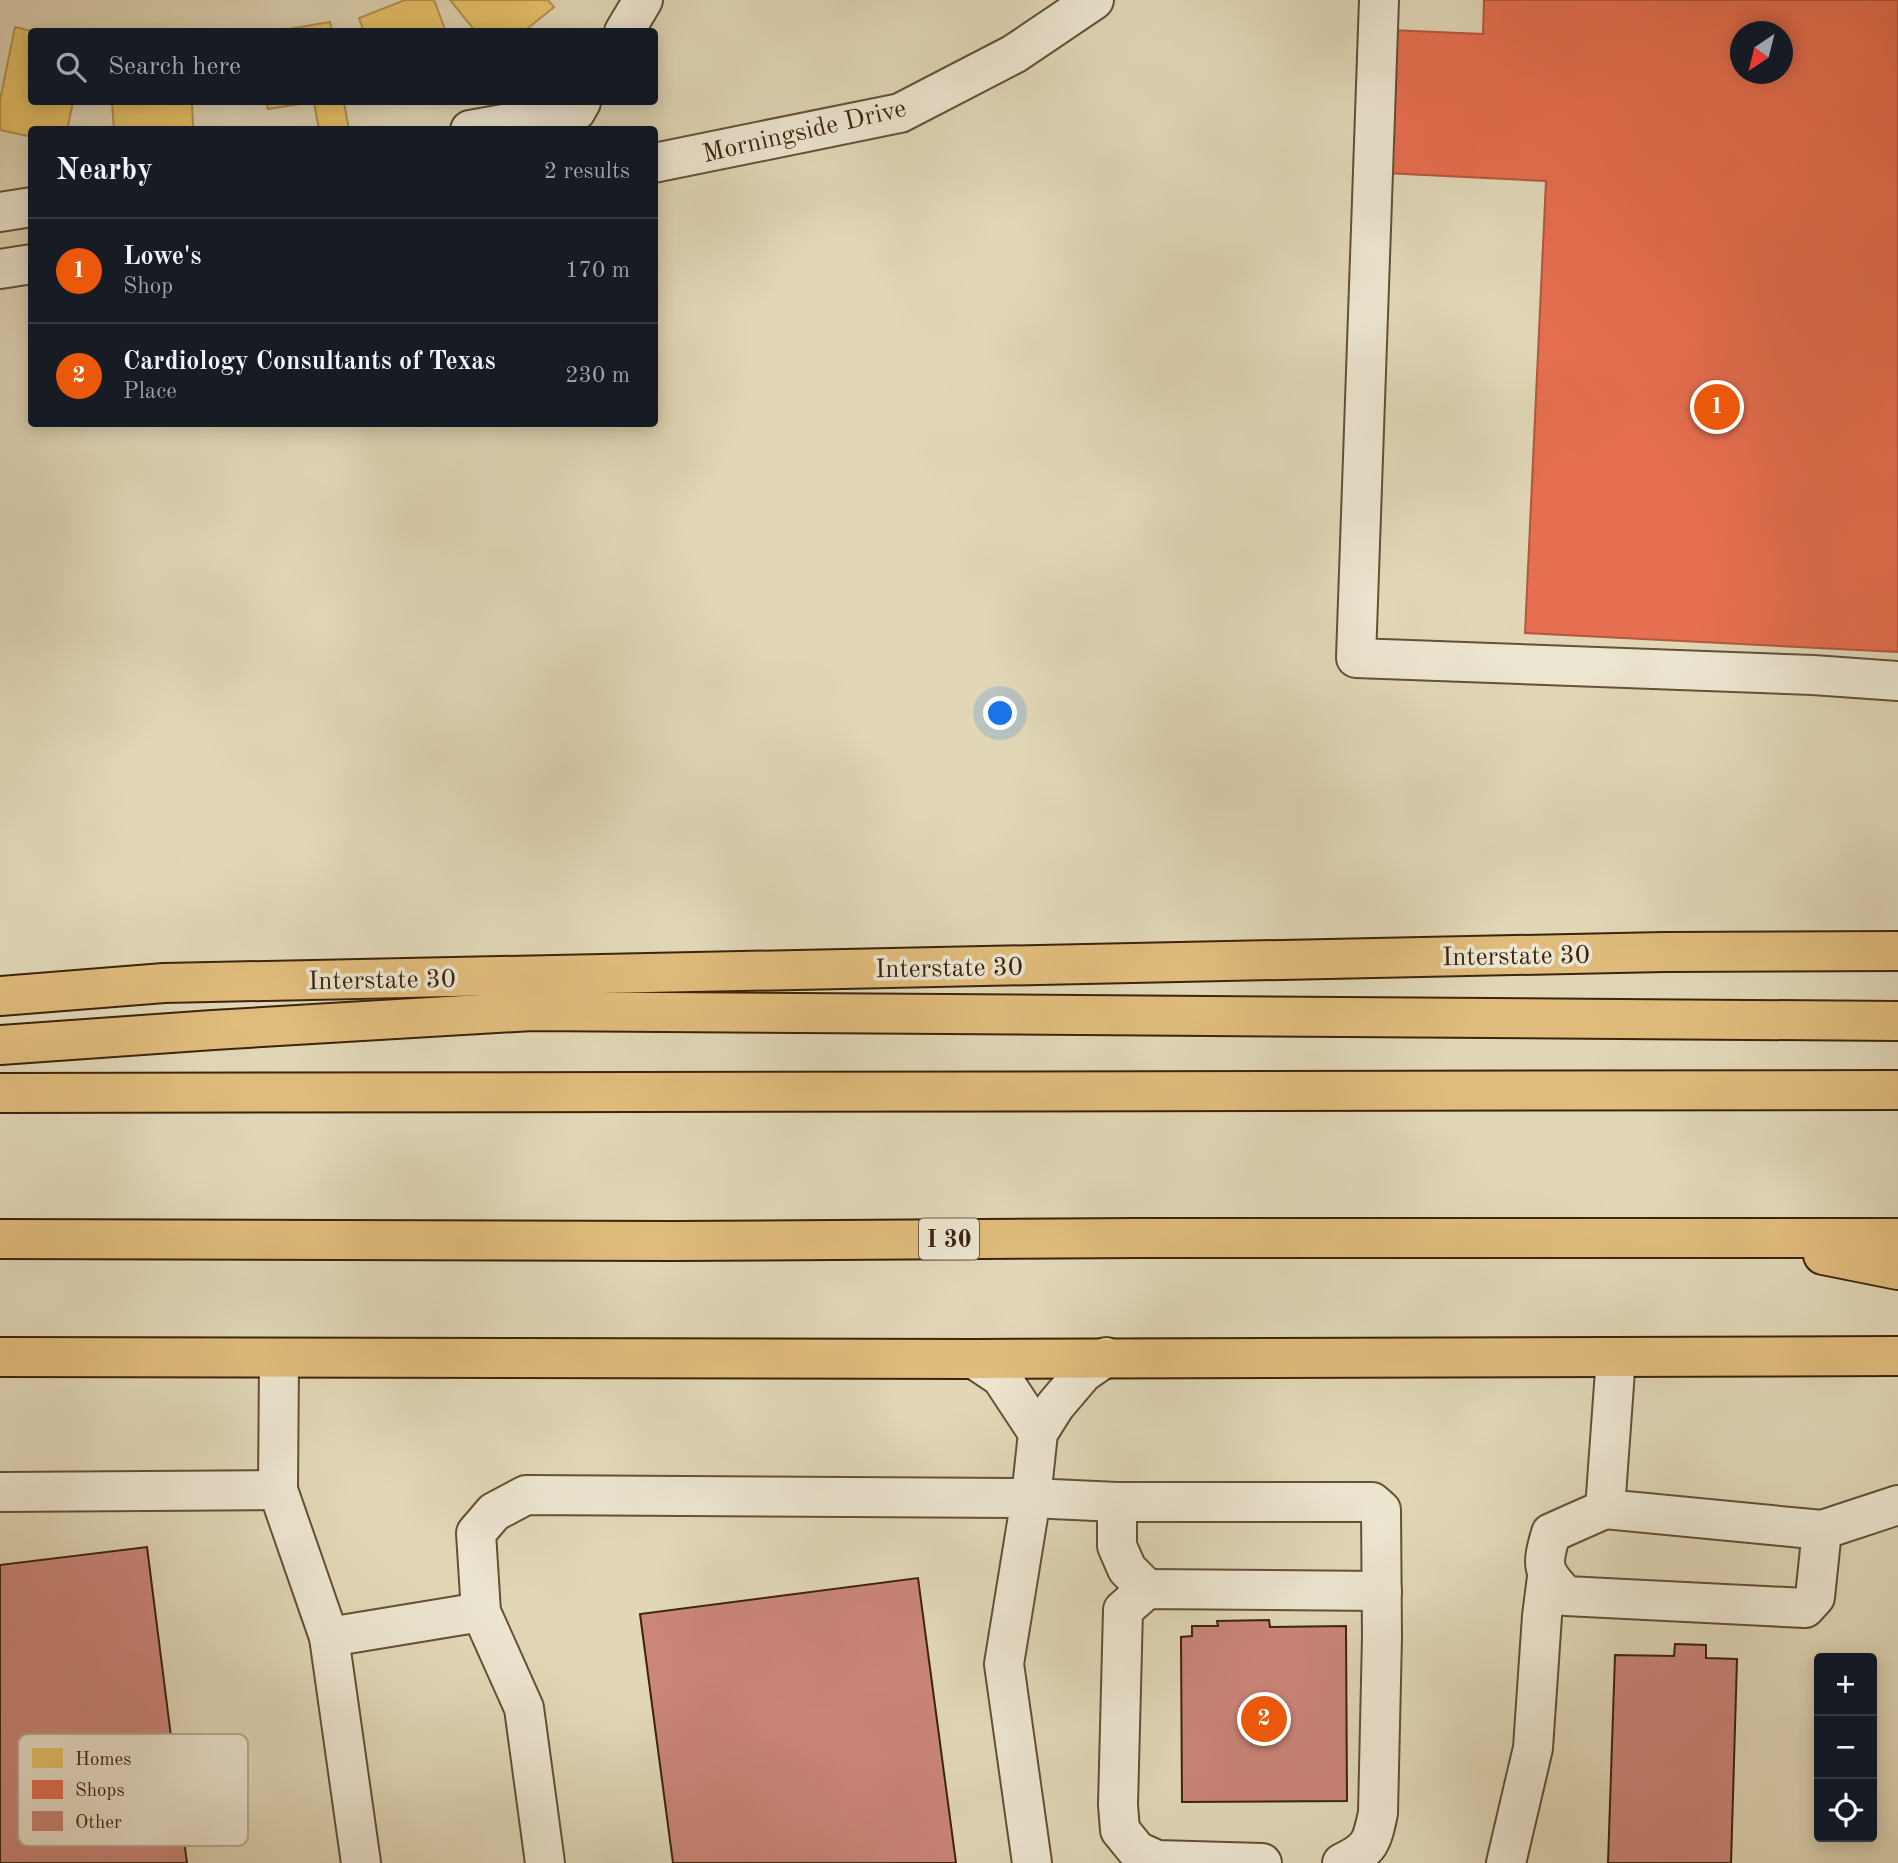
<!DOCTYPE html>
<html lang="en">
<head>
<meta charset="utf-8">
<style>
  body { margin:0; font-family:"Old Standard TT",serif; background:#20242c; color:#f1f3f6 }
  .controls { position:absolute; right:21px; bottom:21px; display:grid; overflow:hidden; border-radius:7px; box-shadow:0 4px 18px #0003 }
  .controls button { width:63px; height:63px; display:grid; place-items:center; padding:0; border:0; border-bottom:2px solid #363941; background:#171b24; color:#f1f3f6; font:35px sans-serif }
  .compass { position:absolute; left:1730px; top:21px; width:63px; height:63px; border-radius:50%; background:#171b24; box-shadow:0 4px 18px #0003; rotate:215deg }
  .you { position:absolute; left:1001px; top:714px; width:24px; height:24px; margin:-18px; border:5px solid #fff; border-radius:50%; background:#1a73e8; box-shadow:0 0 0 10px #1a73e833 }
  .badge { display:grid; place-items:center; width:46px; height:46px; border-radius:50%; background:#ea580c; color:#fff; font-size:23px; font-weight:700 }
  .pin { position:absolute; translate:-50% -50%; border:4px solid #fff; box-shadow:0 2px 7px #0006 }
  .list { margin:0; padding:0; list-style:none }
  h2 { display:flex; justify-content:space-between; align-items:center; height:91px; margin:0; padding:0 28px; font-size:30px }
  h2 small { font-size:23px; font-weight:400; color:#9ea1a6 }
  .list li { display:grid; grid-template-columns:46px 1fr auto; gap:21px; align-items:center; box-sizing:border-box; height:105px; padding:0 28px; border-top:2px solid #363941 }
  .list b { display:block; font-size:26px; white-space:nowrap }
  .list p { margin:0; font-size:23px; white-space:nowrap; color:#9ea1a6 }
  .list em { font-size:23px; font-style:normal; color:#9ea1a6 }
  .icon { flex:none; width:38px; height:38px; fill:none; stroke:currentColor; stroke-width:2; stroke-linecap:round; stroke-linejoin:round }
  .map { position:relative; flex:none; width:1898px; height:1863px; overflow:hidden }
  .search { position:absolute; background:#171b24; box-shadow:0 4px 18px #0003; left:28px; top:28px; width:630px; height:77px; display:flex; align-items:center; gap:18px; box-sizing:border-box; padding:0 24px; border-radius:7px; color:#9ea1a6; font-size:26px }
  .panel { position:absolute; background:#171b24; box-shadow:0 4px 18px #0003; left:28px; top:126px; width:630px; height:301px; border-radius:7px }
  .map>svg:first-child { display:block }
  .homes { fill:#e9c46a; stroke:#b5944e; stroke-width:2 }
  .shops { fill:#e76f51; stroke:#b3583c; stroke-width:2; fill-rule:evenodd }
  .building { fill:#cb867a; stroke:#3b230c; stroke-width:2 }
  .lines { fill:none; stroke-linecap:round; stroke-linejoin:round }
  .minor-casing { stroke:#645037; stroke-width:42 }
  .major-casing { stroke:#3b230c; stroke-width:42 }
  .highway-casing { stroke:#3b230c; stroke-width:42 }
  .minor { stroke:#ece5d0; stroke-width:38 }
  .major { stroke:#e0bc7c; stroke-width:38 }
  .highway { stroke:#e0bc7c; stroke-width:38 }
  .labels { text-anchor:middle; stroke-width:7; stroke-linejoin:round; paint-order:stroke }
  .shield { fill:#ece5d0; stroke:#705d47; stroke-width:2 }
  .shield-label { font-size:24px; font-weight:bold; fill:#3b230c }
  .street-label { font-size:26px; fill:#3b230c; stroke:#ece5d0 }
  .key { fill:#ece5d0; stroke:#b7ab95; stroke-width:2 }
  .key-label { font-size:19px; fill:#3b230c }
</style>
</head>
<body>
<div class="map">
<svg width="1898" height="1863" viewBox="0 0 1898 1863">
  <rect width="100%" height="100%" fill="#e1d7b7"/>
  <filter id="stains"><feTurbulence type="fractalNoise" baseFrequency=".00286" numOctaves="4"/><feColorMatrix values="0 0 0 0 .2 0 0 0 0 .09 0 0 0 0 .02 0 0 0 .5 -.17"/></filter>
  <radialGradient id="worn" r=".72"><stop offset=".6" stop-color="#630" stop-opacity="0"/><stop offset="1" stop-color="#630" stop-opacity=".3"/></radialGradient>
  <g class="homes">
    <polygon points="405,0 434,0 446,32 364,32 359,18"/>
    <polygon points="450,0 548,0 554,7 523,32 476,32"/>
    <polygon points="330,22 332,32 271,32"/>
    <polygon points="15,27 35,32 32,32 32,102 73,102 67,130 32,130 32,137 0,130 0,100"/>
    <polygon points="112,102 192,102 193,127 114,130"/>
    <polygon points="266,102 312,102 268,109"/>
    <polygon points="314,102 344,102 349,130 319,130"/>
  </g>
  <path class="shops" d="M 1484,0 L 1898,0 L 1898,652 L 1525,633 L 1546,181 L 1385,173 L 1391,30 L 1483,34 ZM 1741,32 L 1783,32 L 1783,74 L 1741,74 Z"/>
  <g class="building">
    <polygon points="147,1547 187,1863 0,1863 0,1565"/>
    <polygon points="918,1578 956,1863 673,1863 640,1614"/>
    <polygon points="1269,1620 1270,1627 1346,1626 1347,1801 1182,1802 1181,1637 1192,1636 1192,1626 1218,1626 1217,1621"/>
    <polygon points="1675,1644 1706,1645 1706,1658 1737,1659 1731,1863 1608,1863 1615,1655 1674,1656"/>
  </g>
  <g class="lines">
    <g class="minor-casing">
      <g id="minor">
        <polyline points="1379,0 1356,658 1813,675 1898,681"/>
        <polyline points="624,32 643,0"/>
        <polyline points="470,130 576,111 581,102"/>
        <polyline points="654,163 900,113 1014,54 1094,0"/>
        <polyline points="0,212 32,207"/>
        <polyline points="0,269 32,264"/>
        <path d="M 1106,1357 L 1083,1373 L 1055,1406 L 1038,1433 L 1031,1498 L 1117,1502 L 1372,1502 L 1381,1510 L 1382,1637 L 1378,1813 C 1372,1842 1370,1850 1342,1863"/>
        <polyline points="1616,1357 1605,1509 1822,1530 1898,1505"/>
        <polyline points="279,1358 278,1490 329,1637 361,1863"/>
        <polyline points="974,1359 1001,1377 1038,1433"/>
        <polyline points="0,1492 278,1490"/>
        <polyline points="1117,1502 1117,1546 1127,1569 1147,1589"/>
        <path d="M 1605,1509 L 1551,1533 C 1541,1567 1542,1571 1566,1596 L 1805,1608 L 1815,1597 L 1822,1530"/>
        <polyline points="329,1637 481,1612"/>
        <polyline points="545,1863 524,1708 481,1612 476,1533 494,1512 526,1495 1031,1498 1004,1664 1032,1863"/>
        <polyline points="1262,1863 1157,1860 1137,1851 1120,1830 1118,1805 1123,1610 1147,1589 1382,1591"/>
        <polyline points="1506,1863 1533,1748 1542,1616 1547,1577"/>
      </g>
    </g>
    <g class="major-casing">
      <g id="major">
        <polyline points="0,996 164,983 1664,952 1898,951"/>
        <polyline points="0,1357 974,1359 1898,1356"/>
      </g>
    </g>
    <g class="highway-casing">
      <g id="highway">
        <polyline points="0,1045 213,1030 532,1011 1898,1021"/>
        <polyline points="0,1093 1898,1090"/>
        <polyline points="0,1239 674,1241 1136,1238 1898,1238"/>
        <polyline points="1823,1255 1898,1270"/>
      </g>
    </g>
    <use href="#minor" class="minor"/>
    <use href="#major" class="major"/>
    <use href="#highway" class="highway"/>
  </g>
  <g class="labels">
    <rect class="shield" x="919" y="1218.5" width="60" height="41" rx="5"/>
    <g class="shield-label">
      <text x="949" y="1247">I 30</text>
    </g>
    <g class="street-label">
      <text transform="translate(804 130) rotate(-13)" y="9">Morningside Drive</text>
      <text transform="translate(1516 955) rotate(-1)" y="9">Interstate 30</text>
      <text transform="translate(949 967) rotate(-1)" y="9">Interstate 30</text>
      <text transform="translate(382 979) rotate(-1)" y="9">Interstate 30</text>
    </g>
  </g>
  <rect x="18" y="1734" width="230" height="112" rx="10" class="key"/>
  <rect x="32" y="1748" width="31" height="20" fill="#e9c46a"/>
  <rect x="32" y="1780" width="31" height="19" fill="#e76f51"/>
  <rect x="32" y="1811" width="31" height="20" fill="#cb867a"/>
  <g class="key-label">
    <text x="75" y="1765">Homes</text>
    <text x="75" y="1796">Shops</text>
    <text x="75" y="1828">Other</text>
  </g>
  <rect width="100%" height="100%" filter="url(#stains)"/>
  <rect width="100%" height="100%" fill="url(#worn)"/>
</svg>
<div class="controls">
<button>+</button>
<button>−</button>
<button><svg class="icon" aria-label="locate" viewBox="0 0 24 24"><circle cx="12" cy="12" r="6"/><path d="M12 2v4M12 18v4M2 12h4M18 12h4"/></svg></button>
</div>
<svg class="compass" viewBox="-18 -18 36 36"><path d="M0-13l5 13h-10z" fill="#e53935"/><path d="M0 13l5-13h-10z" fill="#9ea1a6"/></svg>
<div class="you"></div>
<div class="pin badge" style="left:1717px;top:407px">1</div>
<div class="pin badge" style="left:1264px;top:1719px">2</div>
<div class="search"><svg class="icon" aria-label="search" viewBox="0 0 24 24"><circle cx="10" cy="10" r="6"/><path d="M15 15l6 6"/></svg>Search here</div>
<section class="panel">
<h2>Nearby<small>2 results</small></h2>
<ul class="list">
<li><span class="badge">1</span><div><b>Lowe's</b><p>Shop</p></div><em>170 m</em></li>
<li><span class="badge">2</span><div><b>Cardiology Consultants of Texas</b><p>Place</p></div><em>230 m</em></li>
</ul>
</section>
</div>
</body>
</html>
